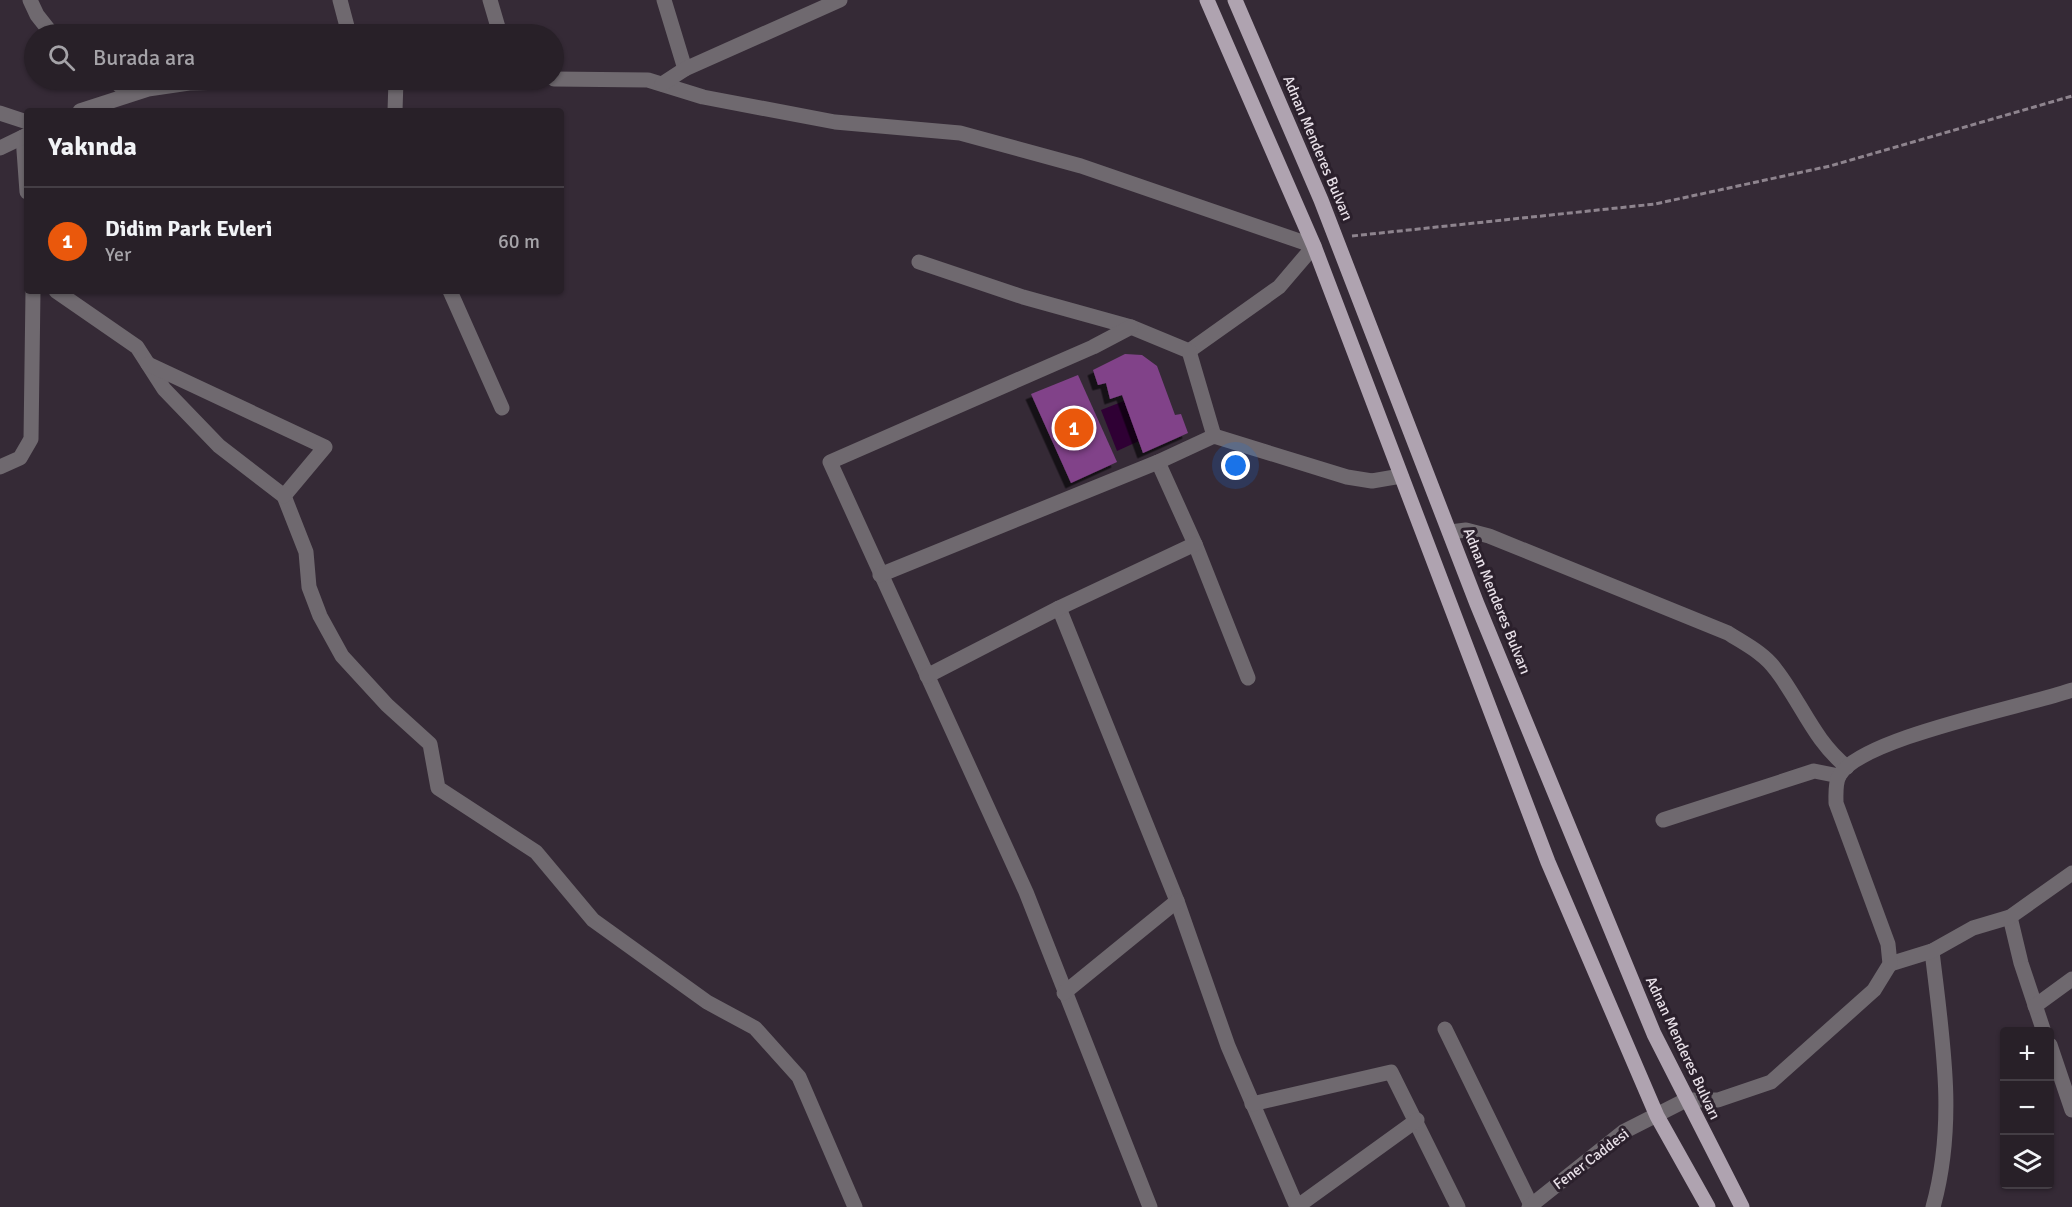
<!DOCTYPE html>
<html lang="tr">
<head>
<meta charset="utf-8">
<style>
  body { margin:0; font-family:Signika,sans-serif; background:#302830; color:#f1f3f6 }
  .controls { position:absolute; right:18px; bottom:18px; display:grid; overflow:hidden; border-radius:6px; box-shadow:0 2px 4px #0004 }
  .controls button { width:54px; height:54px; display:grid; place-items:center; padding:0; border:0; border-bottom:2px solid #443e45; background:#282028; color:#f1f3f6; font:30px sans-serif }
  .you { position:absolute; left:1236px; top:466px; width:21px; height:21px; margin:-15px; border:4px solid #fff; border-radius:50%; background:#1a73e8; box-shadow:0 0 0 9px #1a73e833 }
  .badge { display:grid; place-items:center; width:39px; height:39px; border-radius:50%; background:#ea580c; color:#fff; font-size:20px; font-weight:700 }
  .pin { position:absolute; translate:-50% -50%; border:3px solid #fff; box-shadow:0 2px 6px #0006 }
  .list { margin:0; padding:0; list-style:none }
  h2 { display:flex; justify-content:space-between; align-items:center; height:78px; margin:0; padding:0 24px; font-size:26px }
  h2 small { font-size:20px; font-weight:400; color:#a5a3a8 }
  .list li { display:grid; grid-template-columns:39px 1fr auto; gap:18px; align-items:center; box-sizing:border-box; height:108px; padding:0 24px; border-top:2px solid #443e45 }
  .list b { display:block; font-size:22px; white-space:nowrap }
  .list p { margin:0; font-size:20px; white-space:nowrap; color:#a5a3a8 }
  .list em { font-size:20px; font-style:normal; color:#a5a3a8 }
  .icon { flex:none; width:33px; height:33px; fill:none; stroke:currentColor; stroke-width:2; stroke-linecap:round; stroke-linejoin:round }
  .map { position:relative; flex:none; width:2072px; height:1207px; overflow:hidden }
  .search { position:absolute; background:#282028; box-shadow:0 2px 4px #0004; left:24px; top:24px; width:540px; height:66px; display:flex; align-items:center; gap:15px; box-sizing:border-box; padding:0 21px; border-radius:33px; color:#a5a3a8; font-size:22px }
  .panel { position:absolute; background:#282028; box-shadow:0 2px 4px #0004; left:24px; top:108px; width:540px; height:186px; border-radius:6px }
  .map>svg:first-child { display:block }
  .water { fill:#2f0034 }
  .building { fill:#814389; filter:url(#shadow) }
  .lines { fill:none; stroke-linecap:round; stroke-linejoin:round }
  .path { stroke:#8e848e; stroke-width:3; stroke-dasharray:6 3; stroke-linecap:butt }
  .minor { stroke:#6f696f; stroke-width:15 }
  .major { stroke:#afa3b0; stroke-width:15 }
  .labels { text-anchor:middle; stroke-width:6; stroke-linejoin:round; paint-order:stroke }
  .street-label { font-size:15px; fill:#e8e0e8; stroke:#2b202c }
</style>
</head>
<body>
<div class="map">
<svg width="2072" height="1207" viewBox="0 0 2072 1207">
  <defs>
    <filter id="shadow"><feDropShadow dx="-5.5" dy="5.5" stdDeviation="0" flood-color="#0009"/></filter>
  </defs>
  <rect width="100%" height="100%" fill="#352a36"/>
  <polygon class="water" points="1124,401 1139,441 1117,451 1101,410"/>
  <g class="building">
    <polygon points="1125,354 1142,355 1157,366 1175,415 1181,414 1188,433 1143,453 1122,395 1110,399 1106,383 1098,385 1093,370"/>
    <polygon points="1078,375 1117,462 1071,483 1031,394"/>
  </g>
  <g class="lines">
    <polyline class="path" points="1352,236 1655,204 1830,166 2072,96"/>
    <g class="minor">
      <polyline points="30,0 37,15 52,34"/>
      <polyline points="340,0 349,34"/>
      <polyline points="490,0 500,34"/>
      <polyline points="664,0 685,69"/>
      <polyline points="554,79 648,80 703,97 835,122 960,133 1081,166 1314,246 1279,287 1189,351"/>
      <polyline points="113,80 130,94"/>
      <polyline points="662,84 685,69 840,0"/>
      <polyline points="80,111 148,89 189,83 311,80"/>
      <polyline points="395,111 396,80"/>
      <polyline points="0,113 27,122"/>
      <polyline points="23,137 27,192"/>
      <polyline points="0,148 27,135"/>
      <polyline points="919,262 1023,297 1131,327 1189,351 1214,436"/>
      <polyline points="56,291 137,347 164,389 219,446 284,496 306,552 309,587 320,616 342,656 387,705 430,744 438,788 536,852 593,920 707,1002 755,1028 799,1077 855,1207"/>
      <polyline points="450,291 502,408"/>
      <polyline points="1131,327 1093,347 830,462 1026,892 1150,1207"/>
      <polyline points="148,364 325,447 284,496"/>
      <polyline points="1158,462 1195,544 1248,678"/>
      <polyline points="0,467 20,458 31,439 33,291"/>
      <path d="M 1450,532 L 1466,530 L 1489,536 L 1728,633 C 1745,644 1764,653 1776,670 C 1801,702 1814,741 1847,767"/>
      <polyline points="880,575 1158,462 1214,436 1347,477 1372,481 1401,476"/>
      <polyline points="1059,608 1177,901 1228,1046 1297,1207"/>
      <polyline points="927,676 1059,608 1195,544"/>
      <polyline points="1663,820 1814,771 1839,776"/>
      <polyline points="2010,917 2021,963 2044,1032"/>
      <path d="M 1932,951 C 1942,1038 1957,1121 1933,1207"/>
      <polyline points="1890,964 1932,951 1973,928 2010,917 2072,873"/>
      <polyline points="1064,993 1177,901"/>
      <polyline points="2035,1006 2072,979"/>
      <polyline points="1445,1029 1531,1205"/>
      <polyline points="2050,1045 2072,1110"/>
      <polyline points="1252,1104 1391,1072 1458,1207"/>
      <polyline points="1298,1206 1417,1120"/>
      <path d="M 1529,1207 L 1623,1132 L 1686,1100 L 1718,1100 L 1771,1082 L 1874,990 L 1890,964 L 1888,944 L 1836,803 C 1836,795 1835,784 1839,776 C 1859,738 2027,706 2072,690"/>
    </g>
    <g class="major">
      <polyline points="1207,0 1314,246 1548,862 1657,1116 1708,1207"/>
      <polyline points="1235,0 1321,200 1477,604 1654,1034 1742,1207"/>
    </g>
  </g>
  <g class="labels">
    <g class="street-label">
      <text transform="translate(1318 148) rotate(67)" y="5">Adnan Menderes Bulvarı</text>
      <text transform="translate(1497 601) rotate(68)" y="5">Adnan Menderes Bulvarı</text>
      <text transform="translate(1683 1048) rotate(65)" y="5">Adnan Menderes Bulvarı</text>
      <text transform="translate(1591 1159) rotate(-37)" y="5">Fener Caddesi</text>
    </g>
  </g>
</svg>
<div class="controls">
<button>+</button>
<button>−</button>
<button><svg class="icon" aria-label="layers" viewBox="0 0 24 24"><path d="M12 4l9 5-9 5-9-5zM3 14l9 5 9-5"/></svg></button>
</div>
<div class="you"></div>
<div class="pin badge" style="left:1074px;top:428px">1</div>
<div class="search"><svg class="icon" aria-label="search" viewBox="0 0 24 24"><circle cx="10" cy="10" r="6"/><path d="M15 15l6 6"/></svg>Burada ara</div>
<section class="panel">
<h2>Yakında<small></small></h2>
<ul class="list">
<li><span class="badge">1</span><div><b>Didim Park Evleri</b><p>Yer</p></div><em>60 m</em></li>
</ul>
</section>
</div>
</body>
</html>
